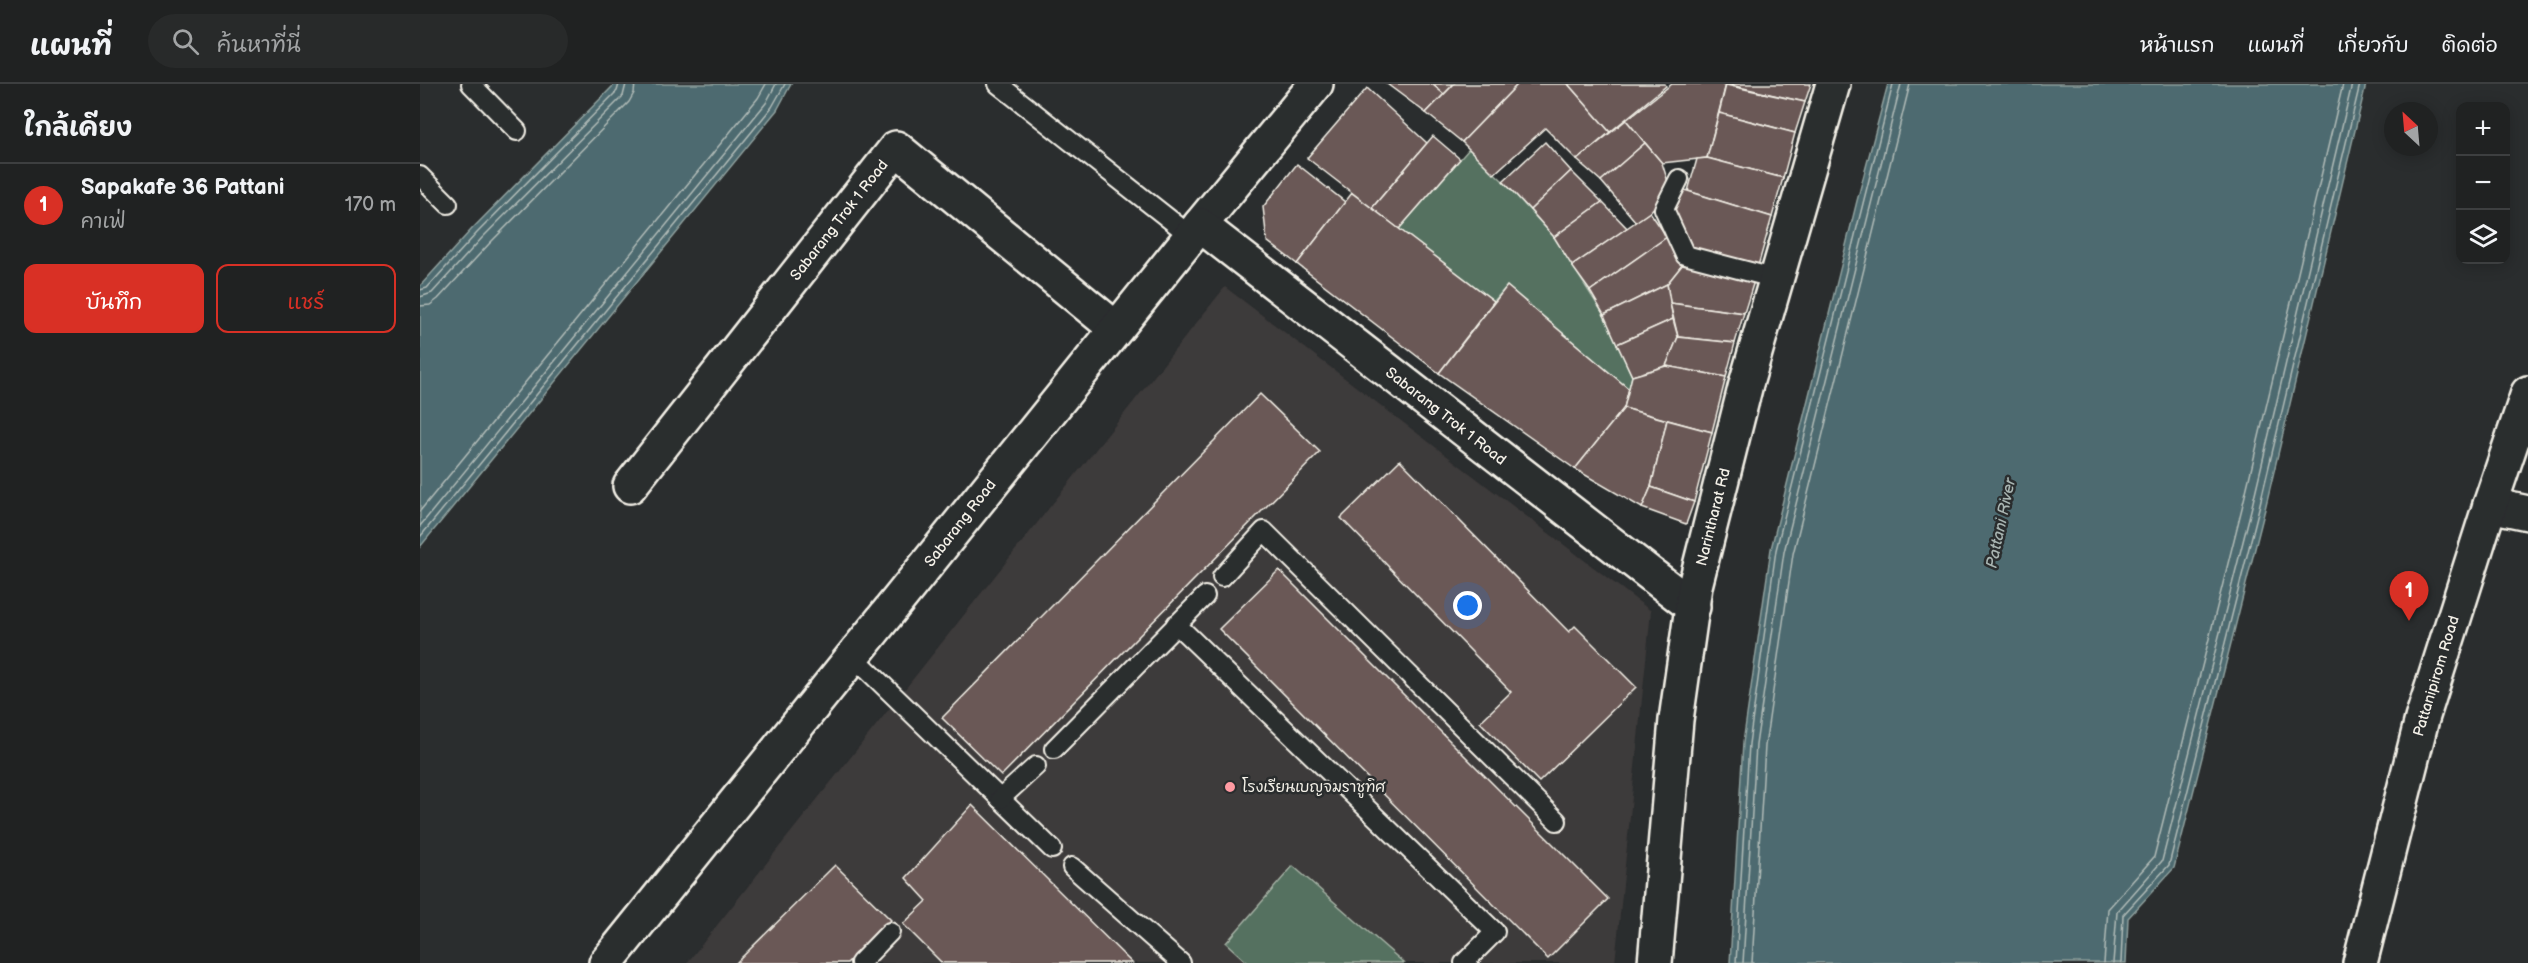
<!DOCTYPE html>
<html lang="th">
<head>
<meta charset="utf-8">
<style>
  body { margin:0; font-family:"Balsamiq Sans","Playpen Sans Thai",sans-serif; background:#282a2a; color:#f1f3f6 }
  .controls { position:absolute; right:18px; top:18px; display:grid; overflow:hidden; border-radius:12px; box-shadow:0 3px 15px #0003 }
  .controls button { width:54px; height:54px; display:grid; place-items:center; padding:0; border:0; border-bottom:2px solid #3d3f40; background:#202222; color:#f1f3f6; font:30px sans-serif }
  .compass { position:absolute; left:1964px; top:18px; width:54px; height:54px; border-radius:50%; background:#202222; box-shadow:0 3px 15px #0003; rotate:334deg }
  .you { position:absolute; left:1048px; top:522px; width:21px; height:21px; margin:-15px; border:4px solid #fff; border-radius:50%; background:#1a73e8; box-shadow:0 0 0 9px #1a73e833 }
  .badge { display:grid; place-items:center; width:39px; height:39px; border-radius:50%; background:#d93025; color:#fff; font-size:20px; font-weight:700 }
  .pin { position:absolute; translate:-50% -50px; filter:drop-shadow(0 2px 3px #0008) }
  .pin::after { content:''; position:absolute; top:32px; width:21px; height:18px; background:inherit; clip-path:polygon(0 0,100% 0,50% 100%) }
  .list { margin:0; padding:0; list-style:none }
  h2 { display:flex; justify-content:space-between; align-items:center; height:78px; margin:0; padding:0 24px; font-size:26px }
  h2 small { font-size:20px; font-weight:400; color:#a2a4a5 }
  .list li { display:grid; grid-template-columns:39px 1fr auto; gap:18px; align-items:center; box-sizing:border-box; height:84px; padding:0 24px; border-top:2px solid #3d3f40 }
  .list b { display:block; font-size:22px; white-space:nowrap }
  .list p { margin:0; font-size:20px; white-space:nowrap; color:#a2a4a5 }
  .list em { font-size:20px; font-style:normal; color:#a2a4a5 }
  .actions { display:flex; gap:12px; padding:18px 24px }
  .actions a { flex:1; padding:14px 0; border:2px solid #d93025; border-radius:12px; text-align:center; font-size:21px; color:#d93025 }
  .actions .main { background:#d93025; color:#fff }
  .icon { flex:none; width:33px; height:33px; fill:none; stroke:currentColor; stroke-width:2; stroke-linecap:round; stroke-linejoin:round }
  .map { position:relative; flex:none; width:2108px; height:879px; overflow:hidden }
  header { display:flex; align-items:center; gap:36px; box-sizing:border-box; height:84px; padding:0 30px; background:#202222; border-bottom:2px solid #3d3f40 }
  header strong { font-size:28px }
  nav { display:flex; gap:33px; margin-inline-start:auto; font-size:21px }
  .search { width:420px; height:54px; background:#282a2a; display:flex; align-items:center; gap:15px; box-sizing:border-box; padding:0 21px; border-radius:33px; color:#a2a4a5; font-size:22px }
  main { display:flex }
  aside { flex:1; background:#202222 }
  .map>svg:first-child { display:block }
  .built { fill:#3e3a3a }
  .green { fill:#557160; stroke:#a4b1a4; stroke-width:1.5 }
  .water { fill:#4d6b6f; stroke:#90a19f; stroke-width:1.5 }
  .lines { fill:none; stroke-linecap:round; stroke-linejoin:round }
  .shore { stroke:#b1bbb8; stroke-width:1.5 }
  .building { fill:#6b5957; stroke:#f4f1e8; stroke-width:1.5 }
  .service-casing { stroke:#f4f1e8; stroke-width:22 }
  .minor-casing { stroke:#f4f1e8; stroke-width:38 }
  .tertiary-casing { stroke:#f4f1e8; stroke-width:38 }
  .service { stroke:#2a2d2e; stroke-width:18 }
  .minor { stroke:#2a2d2e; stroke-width:33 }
  .tertiary { stroke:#2a2d2e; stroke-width:33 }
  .poi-dot { fill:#ff9aa2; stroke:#2a2d2e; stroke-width:2 }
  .labels { text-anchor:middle; stroke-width:5; stroke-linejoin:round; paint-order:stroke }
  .street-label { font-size:15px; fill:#f4f1e8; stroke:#2a2d2e }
  .poi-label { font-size:15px; fill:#f4f1e8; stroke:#2a2d2e; text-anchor:start }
  .water-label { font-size:16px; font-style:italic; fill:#a9b5b2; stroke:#2a2d2e }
</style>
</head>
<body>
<header>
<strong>แผนที่</strong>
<div class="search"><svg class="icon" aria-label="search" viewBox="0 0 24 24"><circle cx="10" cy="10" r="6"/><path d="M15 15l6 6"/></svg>ค้นหาที่นี่</div>
<nav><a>หน้าแรก</a><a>แผนที่</a><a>เกี่ยวกับ</a><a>ติดต่อ</a></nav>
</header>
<main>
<aside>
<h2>ใกล้เคียง<small></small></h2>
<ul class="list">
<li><span class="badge">1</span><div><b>Sapakafe 36 Pattani</b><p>คาเฟ่</p></div><em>170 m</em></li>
</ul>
<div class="actions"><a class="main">บันทึก</a><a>แชร์</a></div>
</aside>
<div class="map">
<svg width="2108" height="879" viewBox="0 0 2108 879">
  <rect width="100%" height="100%" fill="#2a2d2e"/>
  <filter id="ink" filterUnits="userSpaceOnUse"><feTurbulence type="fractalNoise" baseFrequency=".0167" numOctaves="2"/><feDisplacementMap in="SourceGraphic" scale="12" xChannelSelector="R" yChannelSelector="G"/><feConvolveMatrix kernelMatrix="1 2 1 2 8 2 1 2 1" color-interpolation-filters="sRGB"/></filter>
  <g filter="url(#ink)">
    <polygon class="built" points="805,203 1231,527 1195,879 267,879"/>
    <g class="green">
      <polygon points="1049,65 1083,97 1134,153 1184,231 1212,292 1209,305 1087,202 1074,217 979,145"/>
      <polygon points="873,782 984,879 828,879 806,859"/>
    </g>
    <g class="water">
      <polygon points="195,0 371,0 357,26 0,463 0,202 52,145"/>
      <polygon points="1468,0 1946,0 1845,425 1754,784 1708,834 1706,879 1310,879 1323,659 1351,465 1437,117"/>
    </g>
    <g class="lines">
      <g class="shore">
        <polyline points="0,206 7,204 57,149 197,7 199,0"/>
        <polyline points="0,213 12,209 62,154 203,12 206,0"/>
        <polyline points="0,222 10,221 18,215 69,160 209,18 214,9 215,0"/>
        <polyline points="0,427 338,14 346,0"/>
        <polyline points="0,442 346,19 356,0"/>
        <polyline points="0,453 352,23 365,0"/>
        <polyline points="1316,879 1329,660 1356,466 1473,0"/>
        <polyline points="1323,879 1336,661 1364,468 1481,0"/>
        <polyline points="1332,879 1345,662 1373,470 1490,0"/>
        <polyline points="1684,879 1688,825 1734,773 1823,420 1923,0"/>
        <polyline points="1693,879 1697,828 1742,777 1832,422 1932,0"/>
        <polyline points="1701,879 1703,831 1749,781 1839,424 1940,0"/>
      </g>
    </g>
    <g class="building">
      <polygon points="967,0 1012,0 1024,10 1006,29"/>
      <polygon points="1012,0 1034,0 1024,10"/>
      <polygon points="1034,0 1098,0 1042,58 1006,29"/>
      <polygon points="1098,0 1148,0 1190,48 1157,76 1125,44 1074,90 1042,58"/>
      <polygon points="1148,0 1245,0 1246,2 1190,48"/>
      <polygon points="1252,0 1306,0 1287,74 1242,79 1206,36"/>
      <polygon points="1306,0 1391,0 1385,18"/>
      <polygon points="1306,1 1385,18 1375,49 1299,29"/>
      <polygon points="947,4 1007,59 952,124 887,74"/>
      <polygon points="1299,29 1375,49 1363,94 1287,74"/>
      <polygon points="1206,36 1225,59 1181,97 1157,76"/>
      <polygon points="1013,52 1040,75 979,145 952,124"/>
      <polygon points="1125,58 1151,87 1110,126 1083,97"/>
      <polygon points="1225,59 1242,79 1250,104 1230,128 1216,138 1181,97"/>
      <polygon points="1287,74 1363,94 1352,133 1268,107 1277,75"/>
      <polygon points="877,80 925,118 877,180 847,157 843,123"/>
      <polygon points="1151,87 1182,118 1134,153 1110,126"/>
      <polygon points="1258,104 1352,133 1338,182 1269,165 1248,126"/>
      <polygon points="932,109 1074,217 1019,289 877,180"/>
      <polygon points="1182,118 1207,144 1152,182 1134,153"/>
      <polygon points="1230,128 1247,153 1170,207 1152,182"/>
      <polygon points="1247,153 1263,180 1247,200 1184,231 1170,207"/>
      <polygon points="1263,180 1334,197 1324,229 1250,219 1247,200"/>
      <polygon points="1247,200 1253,235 1197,260 1184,231"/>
      <polygon points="1087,202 1209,305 1204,324 1155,385 1019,289"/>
      <polygon points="1250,219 1324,229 1315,259 1258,253"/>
      <polygon points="1253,235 1258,253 1246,282 1212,292 1197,260"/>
      <polygon points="1258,253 1315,259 1306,293 1246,282"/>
      <polygon points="1246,282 1306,293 1292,348 1204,324 1212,292"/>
      <polygon points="840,310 900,368 581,692 522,634"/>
      <polygon points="1204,324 1247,336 1231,403 1222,424 1155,385"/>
      <polygon points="1247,336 1292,348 1274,418 1231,403"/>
      <polygon points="980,376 1149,548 1155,542 1216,603 1119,698 1060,638 1091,608 921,434"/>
      <polygon points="1231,403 1274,418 1266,440 1222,424"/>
      <polygon points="859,486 1188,815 1128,875 799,545"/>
      <polygon points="552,721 712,879 522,879 483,840 507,817 486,794"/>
      <polygon points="415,781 471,836 427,879 316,879"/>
    </g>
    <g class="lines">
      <g class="service-casing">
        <g id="service">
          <polyline points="51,0 97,47"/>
          <polyline points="578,0 772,153"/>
          <polyline points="0,92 28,120"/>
          <polyline points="1259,95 1244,125 1265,171 1357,195"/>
          <polyline points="802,493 844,447 1137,737"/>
          <polyline points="756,540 1075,848 1044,879"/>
          <polyline points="434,573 632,765"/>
          <polyline points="634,665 785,512"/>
          <polyline points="580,715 616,682"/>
          <polyline points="652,783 761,879"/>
          <polyline points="440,879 470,848"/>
        </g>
      </g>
      <g class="minor-casing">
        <g id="minor">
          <polyline points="780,141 896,0"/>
          <polyline points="210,402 476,64 695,244"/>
        </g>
      </g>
      <g class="tertiary-casing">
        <g id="tertiary">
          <polyline points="2070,421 2108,429"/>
          <polyline points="186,879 780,141 1273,523"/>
          <polyline points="1235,879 1256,636 1275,502 1326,300 1413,0"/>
          <polyline points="1940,879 2002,635 2070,421 2108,309"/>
        </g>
      </g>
      <use href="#service" class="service"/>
      <use href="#minor" class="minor"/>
      <use href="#tertiary" class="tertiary"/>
    </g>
  </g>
  <circle class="poi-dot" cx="810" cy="703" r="6"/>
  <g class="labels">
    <g class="street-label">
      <text transform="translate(419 136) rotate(-52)" y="5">Sabarang Trok 1 Road</text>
      <text transform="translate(1026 332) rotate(38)" y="5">Sabarang Trok 1 Road</text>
      <text transform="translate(1293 433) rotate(-76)" y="5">Narintharat Rd</text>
      <text transform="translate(540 439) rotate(-52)" y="5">Sabarang Road</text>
      <text transform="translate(2016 592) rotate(-73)" y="5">Pattanipirom Road</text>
    </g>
    <g class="poi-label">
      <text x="822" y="708">โรงเรียนเบญจมราชูทิศ</text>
    </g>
    <g class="water-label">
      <text transform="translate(1580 439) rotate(-78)" y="6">Pattani River</text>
    </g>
  </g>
</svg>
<div class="controls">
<button>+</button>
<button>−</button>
<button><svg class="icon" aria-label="layers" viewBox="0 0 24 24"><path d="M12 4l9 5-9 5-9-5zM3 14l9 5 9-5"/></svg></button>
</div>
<svg class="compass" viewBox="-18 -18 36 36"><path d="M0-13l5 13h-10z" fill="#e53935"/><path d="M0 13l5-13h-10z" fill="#a2a4a5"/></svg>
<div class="you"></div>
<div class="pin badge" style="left:1989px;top:537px">1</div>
</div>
</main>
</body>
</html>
